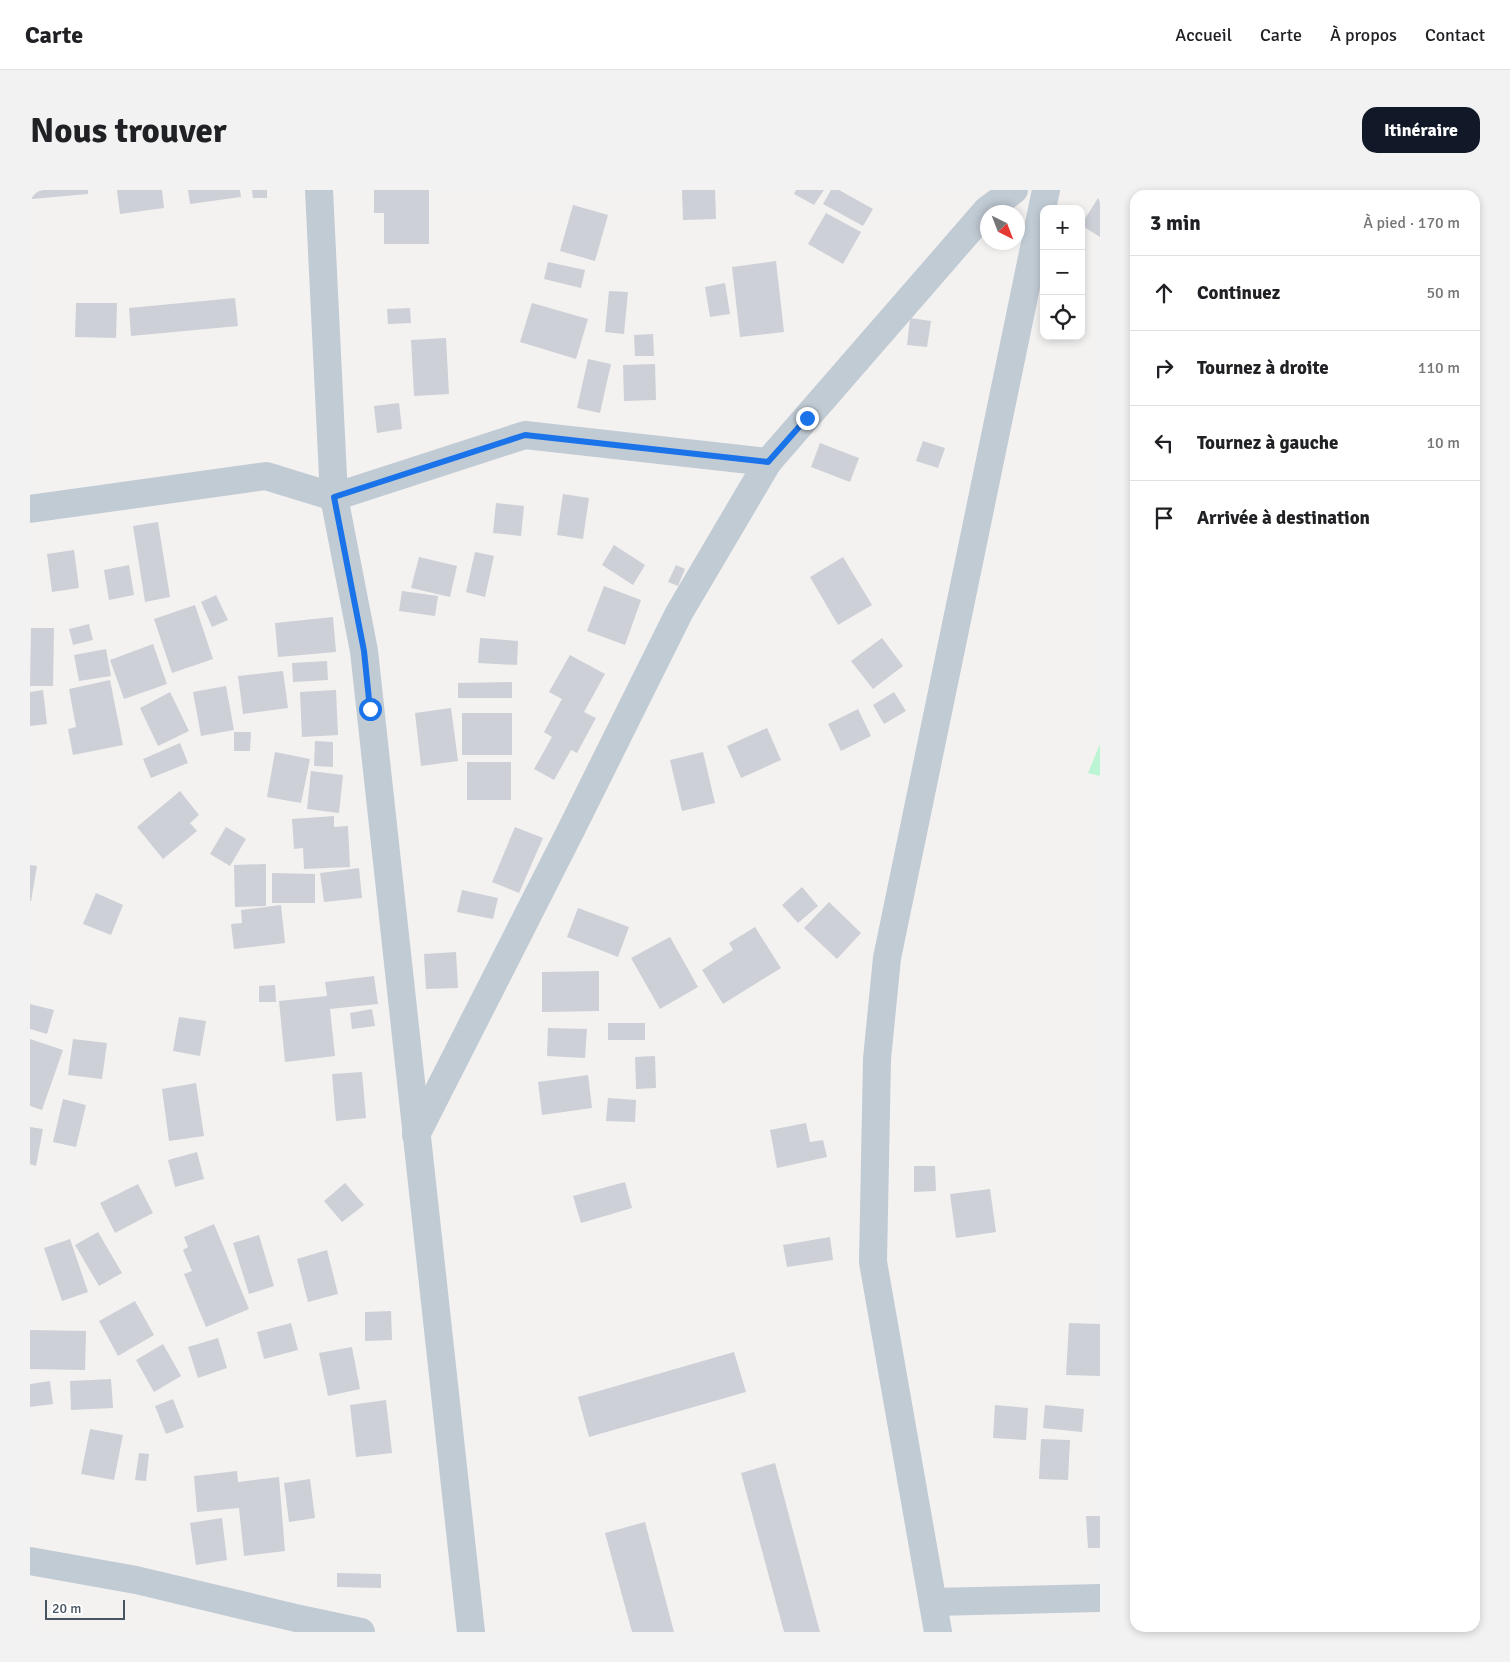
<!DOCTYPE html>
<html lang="fr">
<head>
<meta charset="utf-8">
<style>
  body { margin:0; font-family:Signika,sans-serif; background:#f2f2f2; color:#202124 }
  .controls { position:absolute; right:15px; top:15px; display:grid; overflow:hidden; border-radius:10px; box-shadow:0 2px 8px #0003 }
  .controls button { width:45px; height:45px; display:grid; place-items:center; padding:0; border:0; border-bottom:1px solid #e0e0e0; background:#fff; color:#202124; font:25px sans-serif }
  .compass { position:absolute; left:950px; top:15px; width:45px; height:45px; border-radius:50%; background:#fff; box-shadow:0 2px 8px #0003; rotate:138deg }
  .scale { position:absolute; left:15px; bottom:12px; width:80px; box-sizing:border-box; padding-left:5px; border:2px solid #475461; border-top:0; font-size:14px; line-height:18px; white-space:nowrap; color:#475461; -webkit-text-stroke:4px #fff; paint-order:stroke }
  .stop { position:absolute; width:15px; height:15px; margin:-11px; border:4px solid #1a73e8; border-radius:50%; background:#fff }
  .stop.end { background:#1a73e8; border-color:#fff; box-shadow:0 1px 5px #0008 }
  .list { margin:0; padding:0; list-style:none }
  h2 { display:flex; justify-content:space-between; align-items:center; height:65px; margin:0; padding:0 20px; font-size:21px }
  h2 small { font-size:16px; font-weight:400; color:#757577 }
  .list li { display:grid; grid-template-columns:32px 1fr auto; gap:15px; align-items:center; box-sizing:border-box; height:75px; padding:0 20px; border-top:1px solid #e0e0e0 }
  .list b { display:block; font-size:19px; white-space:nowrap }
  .list em { font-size:16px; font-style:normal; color:#757577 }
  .icon { flex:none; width:28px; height:28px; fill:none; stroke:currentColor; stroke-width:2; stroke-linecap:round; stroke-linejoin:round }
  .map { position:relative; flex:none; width:1070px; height:1442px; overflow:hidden; border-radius:15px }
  header { display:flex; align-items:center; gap:30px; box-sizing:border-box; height:70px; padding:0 25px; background:#fff; border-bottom:1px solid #e0e0e0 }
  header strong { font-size:24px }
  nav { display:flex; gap:28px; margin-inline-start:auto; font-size:18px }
  .intro { display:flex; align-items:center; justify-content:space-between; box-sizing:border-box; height:120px; padding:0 30px }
  h1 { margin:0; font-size:35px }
  .button { padding:12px 22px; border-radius:15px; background:#111827; color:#fff; font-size:18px; font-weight:700 }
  main { display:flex; gap:30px; padding:0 30px }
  aside { flex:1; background:#fff; border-radius:15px; box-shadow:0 2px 8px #0003 }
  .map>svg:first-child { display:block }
  .green { fill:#bcf5d4 }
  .building { fill:#cdd0d6 }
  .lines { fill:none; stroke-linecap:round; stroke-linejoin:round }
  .minor { stroke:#c1cbd4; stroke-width:28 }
  .route { stroke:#1a73e8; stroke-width:6 }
</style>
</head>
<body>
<header>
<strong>Carte</strong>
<nav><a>Accueil</a><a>Carte</a><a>À propos</a><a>Contact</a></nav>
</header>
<div class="intro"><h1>Nous trouver</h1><a class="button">Itinéraire</a></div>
<main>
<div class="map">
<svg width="1070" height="1442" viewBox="0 0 1070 1442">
  <rect width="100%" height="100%" fill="#f4f1f1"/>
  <polygon class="green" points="1070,554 1070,586 1058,583"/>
  <g class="building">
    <polygon points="2,0 58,0 58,4 2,9"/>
    <polygon points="87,0 132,0 134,18 90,24"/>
    <polygon points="158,0 210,0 211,7 160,14"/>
    <polygon points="222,0 237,0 237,8 223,8"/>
    <polygon points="344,0 399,0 399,54 354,54 354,23 344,23"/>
    <polygon points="652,0 685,0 686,29 653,30"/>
    <polygon points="766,0 794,0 784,15 764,4"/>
    <polygon points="801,0 809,0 843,19 833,36 793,14"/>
    <polygon points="1070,5 1070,47 1051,35"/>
    <polygon points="543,15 578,25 565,71 530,61"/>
    <polygon points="796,23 831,42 813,74 778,54"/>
    <polygon points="746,71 754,142 710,147 702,77"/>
    <polygon points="518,72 555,80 551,98 514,89"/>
    <polygon points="695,93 700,124 680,127 675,97"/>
    <polygon points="579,101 598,102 594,144 575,142"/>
    <polygon points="205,108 208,136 101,146 99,118"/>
    <polygon points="46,113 87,113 86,148 45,147"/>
    <polygon points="502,113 558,129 546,169 490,152"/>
    <polygon points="380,118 381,133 358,134 357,119"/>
    <polygon points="880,128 901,131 897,157 877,155"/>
    <polygon points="623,144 624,166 605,166 604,145"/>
    <polygon points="416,148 419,204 384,206 381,150"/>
    <polygon points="558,169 581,174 570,223 547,218"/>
    <polygon points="625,174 626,210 594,211 593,175"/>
    <polygon points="369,213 372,239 347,243 344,216"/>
    <polygon points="893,251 915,258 908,278 886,271"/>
    <polygon points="790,253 829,268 820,292 781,277"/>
    <polygon points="533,304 559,308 553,349 527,345"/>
    <polygon points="466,313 494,316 491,346 463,343"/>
    <polygon points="128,332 140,407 115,412 103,336"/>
    <polygon points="584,355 615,375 603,395 572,375"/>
    <polygon points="44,360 49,398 22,402 17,364"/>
    <polygon points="445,362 464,366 455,407 436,402"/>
    <polygon points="389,367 427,376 420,407 381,398"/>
    <polygon points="813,367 842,415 808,435 780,387"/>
    <polygon points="99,375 104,405 79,410 74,380"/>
    <polygon points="646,375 655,379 648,396 638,392"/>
    <polygon points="574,396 611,410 595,455 557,441"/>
    <polygon points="372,401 408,406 405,426 369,421"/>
    <polygon points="186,405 198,430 182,437 171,412"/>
    <polygon points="165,415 183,469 142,483 124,429"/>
    <polygon points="303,427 306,462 248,467 245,433"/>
    <polygon points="59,434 63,450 43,455 39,439"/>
    <polygon points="1,438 24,438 23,496 0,496"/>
    <polygon points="450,448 488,451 487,475 448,473"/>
    <polygon points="852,448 873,476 843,499 821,471"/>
    <polygon points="123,454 137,494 94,509 80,470"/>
    <polygon points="76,459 81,486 49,491 44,465"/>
    <polygon points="540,465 575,484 554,522 566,528 547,563 541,560 524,590 504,579 522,547 514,542 532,509 519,502"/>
    <polygon points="297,471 298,490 263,492 262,473"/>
    <polygon points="253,481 258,518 213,524 208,486"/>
    <polygon points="80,490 93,555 43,565 38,539 46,537 39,499"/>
    <polygon points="482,492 482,508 428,508 428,493"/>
    <polygon points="196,496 204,540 171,546 163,502"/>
    <polygon points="13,500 17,534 0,536 0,502"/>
    <polygon points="306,500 308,545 272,547 270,502"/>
    <polygon points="140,502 159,541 128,556 110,518"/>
    <polygon points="864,502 876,521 854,534 843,515"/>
    <polygon points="421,518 428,571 391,576 385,523"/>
    <polygon points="828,519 841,546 811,561 798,534"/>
    <rect x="432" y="523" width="50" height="42"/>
    <polygon points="737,538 751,570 711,588 697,556"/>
    <polygon points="204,542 221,542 220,561 204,561"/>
    <polygon points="285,551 303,552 303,577 284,576"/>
    <polygon points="150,553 158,573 121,588 113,569"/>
    <polygon points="245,562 280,569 271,613 237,607"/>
    <polygon points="673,562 685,613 652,621 640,570"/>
    <rect x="437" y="572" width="44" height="38"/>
    <polygon points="281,581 313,585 309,623 277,619"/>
    <polygon points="150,601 169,625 160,633 167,641 133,669 107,637"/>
    <polygon points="304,626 304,637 318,636 320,677 274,679 273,658 264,659 262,629"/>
    <polygon points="196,637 216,649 200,676 180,664"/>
    <polygon points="485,637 513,648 489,703 462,692"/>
    <polygon points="236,674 236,716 205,717 204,675"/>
    <polygon points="0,675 7,676 1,711 0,711"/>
    <polygon points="329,678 332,708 294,712 290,683"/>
    <polygon points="242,683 285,684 285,713 242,713"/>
    <polygon points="772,697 788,716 768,733 752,715"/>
    <polygon points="432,700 468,708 463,729 427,722"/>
    <polygon points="66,703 93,715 81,745 53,734"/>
    <polygon points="799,712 831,743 807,769 774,738"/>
    <polygon points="251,715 255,753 204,759 201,734 212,733 211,720"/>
    <polygon points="548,718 599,737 588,767 537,747"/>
    <polygon points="725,737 751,778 693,814 672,780 703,760 699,753"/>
    <polygon points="640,747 668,797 630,819 601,768"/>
    <polygon points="426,762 428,798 396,799 394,764"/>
    <polygon points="569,781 569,821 512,822 512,782"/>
    <polygon points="344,786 348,814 300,819 305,866 255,872 249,811 297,806 295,792"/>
    <polygon points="245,795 246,812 229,812 229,796"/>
    <polygon points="0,814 24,820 17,844 0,839"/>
    <polygon points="342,819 345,836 322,839 320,823"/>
    <polygon points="149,827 176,831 170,866 143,861"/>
    <rect x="578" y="833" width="37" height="17"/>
    <polygon points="518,838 557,839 555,868 517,866"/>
    <polygon points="0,849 33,860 12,920 0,916"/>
    <polygon points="43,849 77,853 72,889 38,885"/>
    <polygon points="625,866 626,898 606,899 605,867"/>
    <polygon points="332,882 336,928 306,931 302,884"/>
    <polygon points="558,885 562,918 512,925 508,892"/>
    <polygon points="166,893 174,946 139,951 132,899"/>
    <polygon points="578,908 606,910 605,932 576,931"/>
    <polygon points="33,909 56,915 46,957 23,952"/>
    <polygon points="776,933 780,952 793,950 797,967 747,978 740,940"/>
    <polygon points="0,937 13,939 6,976 0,974"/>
    <polygon points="167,962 174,989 145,997 138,970"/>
    <polygon points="884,976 905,976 906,1001 884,1002"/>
    <polygon points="595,992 602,1018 551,1033 543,1006"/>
    <polygon points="315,993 334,1015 312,1032 294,1011"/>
    <polygon points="108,994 123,1023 85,1043 70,1013"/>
    <polygon points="960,999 966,1042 926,1048 920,1004"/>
    <polygon points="184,1034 219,1119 176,1137 154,1084 162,1081 153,1060 158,1057 154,1047"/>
    <polygon points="68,1042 92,1083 69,1096 45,1055"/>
    <polygon points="229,1045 244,1096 219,1104 203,1053"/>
    <polygon points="800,1047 803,1070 757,1077 753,1055"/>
    <polygon points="40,1049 58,1102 32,1111 14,1058"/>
    <polygon points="297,1060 308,1104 278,1112 267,1069"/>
    <polygon points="105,1111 124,1145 88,1166 69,1131"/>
    <polygon points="361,1121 362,1150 335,1151 335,1122"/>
    <polygon points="261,1133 268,1160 234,1169 227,1142"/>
    <polygon points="1039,1133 1070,1134 1070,1186 1036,1185"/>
    <polygon points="0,1140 56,1141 55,1180 0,1179"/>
    <polygon points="188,1148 197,1178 168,1188 158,1157"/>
    <polygon points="133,1154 151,1186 124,1202 106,1170"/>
    <polygon points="322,1157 330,1199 298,1206 289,1163"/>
    <polygon points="704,1162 716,1202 559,1247 548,1207"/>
    <polygon points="81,1189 83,1218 41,1220 40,1191"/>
    <polygon points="20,1191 23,1214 0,1217 0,1194"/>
    <polygon points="143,1209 154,1237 136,1244 125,1216"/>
    <polygon points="356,1210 362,1263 326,1267 320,1215"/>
    <polygon points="965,1215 998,1218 996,1250 963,1248"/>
    <polygon points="1015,1215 1054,1219 1052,1242 1013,1238"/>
    <polygon points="60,1239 93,1245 84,1290 51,1284"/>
    <polygon points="1011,1249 1040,1250 1038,1290 1009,1289"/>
    <polygon points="109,1263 119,1264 116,1291 105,1290"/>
    <polygon points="745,1273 790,1442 754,1442 711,1283"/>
    <polygon points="207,1281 208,1292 249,1287 255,1361 214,1366 209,1318 167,1322 164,1286"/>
    <polygon points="280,1289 285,1328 259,1332 254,1293"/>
    <polygon points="1056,1326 1070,1326 1070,1358 1058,1358"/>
    <polygon points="192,1328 197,1370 166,1375 160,1333"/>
    <polygon points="615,1332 644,1442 602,1442 575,1343"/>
    <polygon points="307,1383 351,1384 351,1398 307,1397"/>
  </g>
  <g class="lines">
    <g class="minor">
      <polyline points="289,0 304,307 334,461 441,1442"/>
      <polyline points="0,319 236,286 304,307 495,245 738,272"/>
      <polyline points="386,945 540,642 649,423 738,272 957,20 984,0"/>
      <polyline points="0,1371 106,1390 266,1428 331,1442"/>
      <polyline points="903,1412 1070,1408"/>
      <polyline points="908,1442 843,1072 847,869 857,768 1016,0"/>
    </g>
  </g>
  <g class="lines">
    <polyline class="route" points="340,519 334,461 304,307 495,245 738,272 777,228"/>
  </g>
</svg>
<div class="controls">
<button>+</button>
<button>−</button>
<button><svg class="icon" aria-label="locate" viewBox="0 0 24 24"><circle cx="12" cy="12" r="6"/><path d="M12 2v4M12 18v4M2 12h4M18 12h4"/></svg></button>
</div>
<svg class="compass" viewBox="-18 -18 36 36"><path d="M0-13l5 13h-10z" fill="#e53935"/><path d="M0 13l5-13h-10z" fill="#757577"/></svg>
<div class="scale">20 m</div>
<div class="stop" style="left:340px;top:519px"></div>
<div class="stop end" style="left:777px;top:228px"></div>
</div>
<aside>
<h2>3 min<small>À pied · 170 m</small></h2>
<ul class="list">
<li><svg class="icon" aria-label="ahead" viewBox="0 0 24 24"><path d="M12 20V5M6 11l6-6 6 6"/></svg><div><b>Continuez</b></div><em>50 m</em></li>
<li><svg class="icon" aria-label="right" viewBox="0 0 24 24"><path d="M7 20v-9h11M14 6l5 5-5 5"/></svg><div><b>Tournez à droite</b></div><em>110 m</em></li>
<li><svg class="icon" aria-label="left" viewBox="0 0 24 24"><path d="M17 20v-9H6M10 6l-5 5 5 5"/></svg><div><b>Tournez à gauche</b></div><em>10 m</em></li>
<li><svg class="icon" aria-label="arrive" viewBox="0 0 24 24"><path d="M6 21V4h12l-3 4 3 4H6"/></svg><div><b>Arrivée à destination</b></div></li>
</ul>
</aside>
</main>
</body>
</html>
